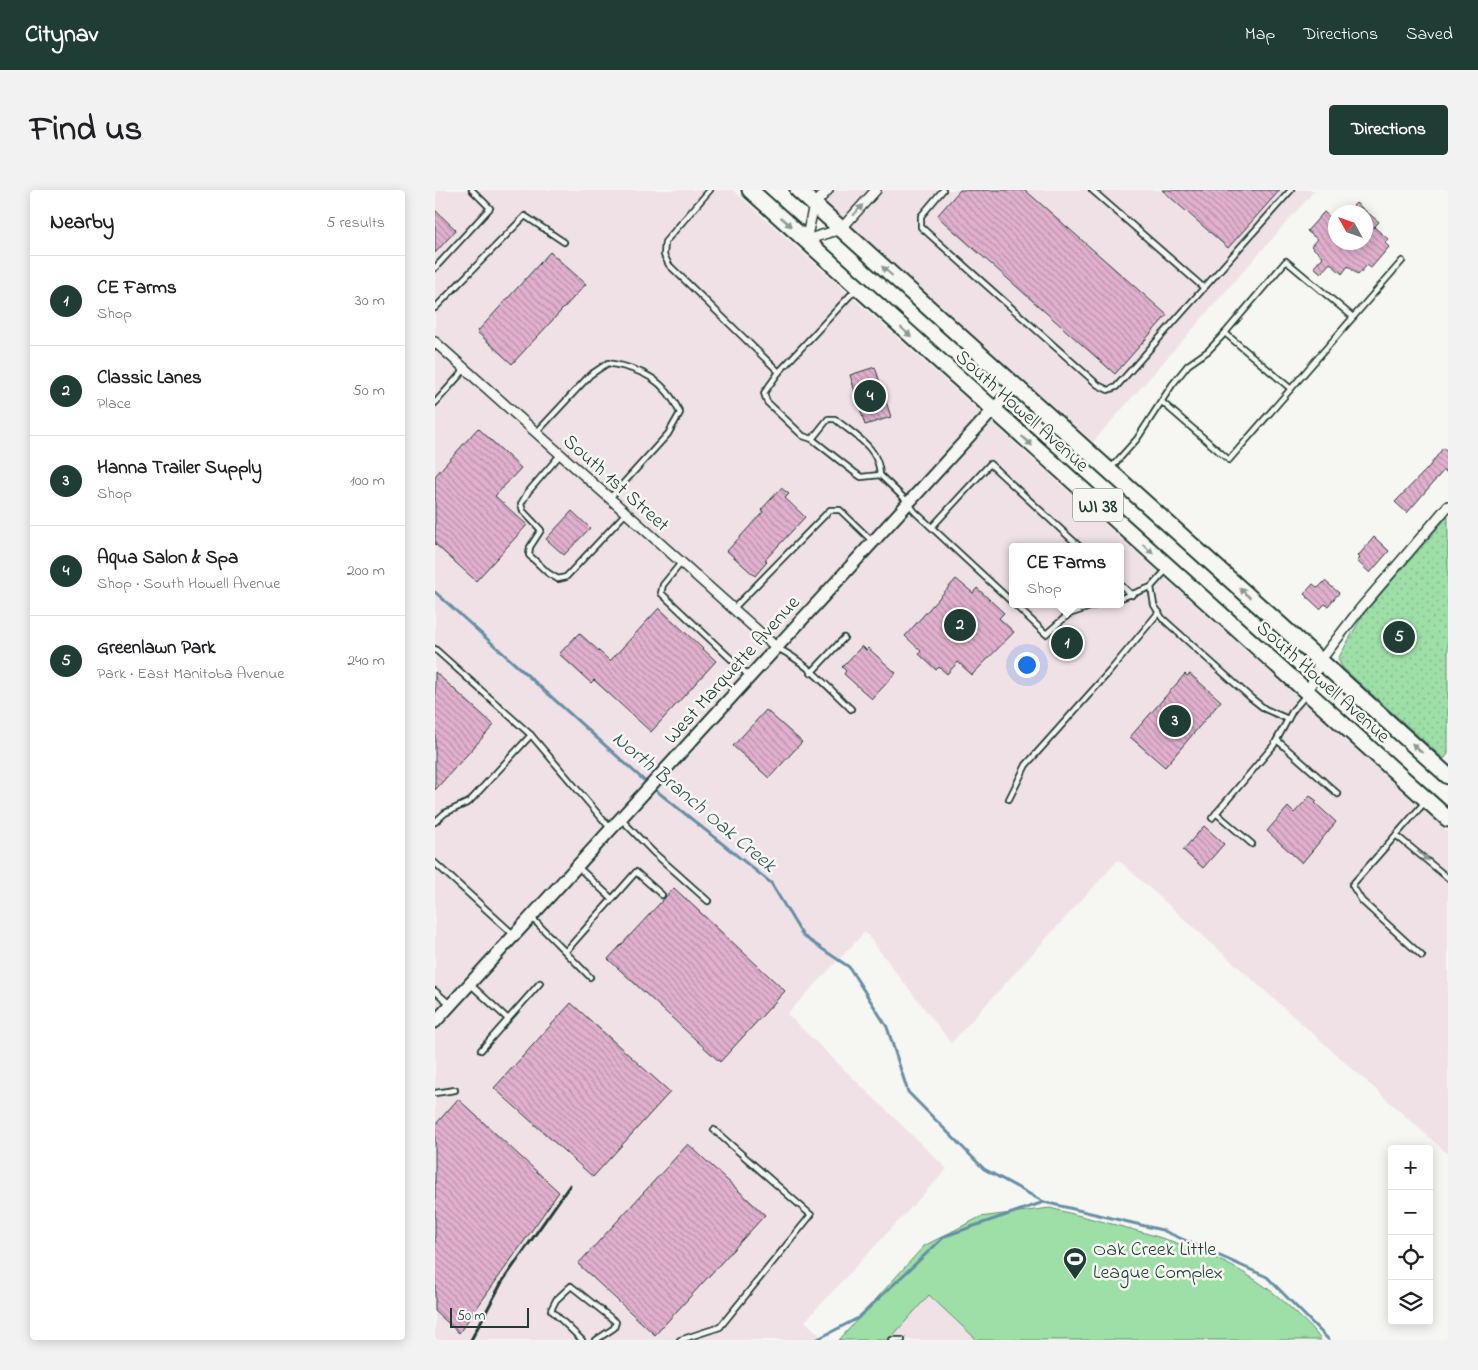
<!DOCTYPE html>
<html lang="en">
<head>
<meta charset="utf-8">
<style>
  body { margin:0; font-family:"Indie Flower",sans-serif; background:#f2f2f2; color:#202124 }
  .controls { position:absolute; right:15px; bottom:15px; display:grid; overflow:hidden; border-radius:5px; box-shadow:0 2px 12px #0003 }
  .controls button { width:45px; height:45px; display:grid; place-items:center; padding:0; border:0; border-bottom:1px solid #e0e0e0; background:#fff; color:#202124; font:25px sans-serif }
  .compass { position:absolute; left:893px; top:15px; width:45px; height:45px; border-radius:50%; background:#fff; box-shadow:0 2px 12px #0003; rotate:310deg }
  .scale { position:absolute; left:15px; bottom:12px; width:79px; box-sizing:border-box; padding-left:5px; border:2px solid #1f3d34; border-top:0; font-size:14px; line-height:18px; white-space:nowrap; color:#1f3d34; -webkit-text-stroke:4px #f6f6f2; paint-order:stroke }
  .you { position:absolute; left:591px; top:474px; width:18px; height:18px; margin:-12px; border:4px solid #fff; border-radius:50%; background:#1a73e8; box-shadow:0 0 0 8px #1a73e833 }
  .badge { display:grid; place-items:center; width:32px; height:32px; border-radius:50%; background:#1f3d34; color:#fff; font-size:16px; font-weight:700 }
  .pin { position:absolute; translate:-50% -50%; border:2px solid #fff; box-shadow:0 1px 5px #0006 }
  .popup { position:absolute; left:574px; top:353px; width:115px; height:65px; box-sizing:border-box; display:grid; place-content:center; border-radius:5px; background:#fff; filter:drop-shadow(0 1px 4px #0005); font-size:16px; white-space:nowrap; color:#757577 }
  .popup b { font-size:19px; color:#202124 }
  .popup::after { content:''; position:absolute; left:50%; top:100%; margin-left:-10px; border:10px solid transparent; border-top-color:#fff }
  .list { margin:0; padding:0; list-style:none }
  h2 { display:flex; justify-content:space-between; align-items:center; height:65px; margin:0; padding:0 20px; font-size:21px }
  h2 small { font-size:16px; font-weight:400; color:#757577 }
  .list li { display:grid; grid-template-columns:32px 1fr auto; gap:15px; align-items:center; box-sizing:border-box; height:90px; padding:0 20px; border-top:1px solid #e0e0e0 }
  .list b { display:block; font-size:19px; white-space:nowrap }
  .list p { margin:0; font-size:16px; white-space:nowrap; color:#757577 }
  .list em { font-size:16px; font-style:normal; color:#757577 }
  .icon { flex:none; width:28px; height:28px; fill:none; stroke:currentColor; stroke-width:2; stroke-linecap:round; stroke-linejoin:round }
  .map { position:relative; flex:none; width:1013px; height:1150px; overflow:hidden; border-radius:5px }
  header { display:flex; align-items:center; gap:30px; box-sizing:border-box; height:70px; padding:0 25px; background:#1f3d34; color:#fff }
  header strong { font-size:24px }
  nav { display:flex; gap:28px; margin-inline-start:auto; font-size:18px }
  .intro { display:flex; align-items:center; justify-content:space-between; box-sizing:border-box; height:120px; padding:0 30px }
  h1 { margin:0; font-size:35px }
  .button { padding:12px 22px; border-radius:5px; background:#1f3d34; color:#fff; font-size:18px; font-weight:700 }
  main { display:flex; gap:30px; padding:0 30px }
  aside { flex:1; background:#fff; border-radius:5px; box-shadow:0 2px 12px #0003 }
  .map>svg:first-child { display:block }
  .built { fill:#f0e1e7; fill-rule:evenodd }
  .grass { fill:#9edea7; stroke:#5e8e6e }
  .park { fill:url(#park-dots); stroke:#5e8e6e }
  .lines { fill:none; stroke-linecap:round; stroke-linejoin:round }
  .stream { stroke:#668fa5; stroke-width:3 }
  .building { fill:url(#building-back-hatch); stroke:#1f3d34 }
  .service-casing { stroke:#1f3d34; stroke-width:8 }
  .minor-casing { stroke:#1f3d34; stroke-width:12 }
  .tertiary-casing { stroke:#1f3d34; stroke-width:15 }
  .primary-casing { stroke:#1f3d34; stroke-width:19 }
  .service { stroke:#f6f6f2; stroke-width:4.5 }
  .minor { stroke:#f6f6f2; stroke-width:9 }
  .tertiary { stroke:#f6f6f2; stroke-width:11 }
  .primary { stroke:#f6f6f2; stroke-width:15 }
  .rail { stroke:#1f3d34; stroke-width:3 }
  .oneway { fill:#8a9a93 }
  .labels { text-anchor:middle; stroke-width:5; stroke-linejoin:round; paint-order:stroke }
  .shield { fill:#f6f6f2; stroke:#60746d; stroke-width:1 }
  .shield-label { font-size:19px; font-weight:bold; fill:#1f3d34 }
  .street-label { font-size:20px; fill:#1f3d34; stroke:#f6f6f2 }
  .poi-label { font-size:20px; fill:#1f3d34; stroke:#f6f6f2; text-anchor:start }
  .water-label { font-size:21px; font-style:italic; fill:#37585a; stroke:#f6f6f2 }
</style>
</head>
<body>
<header>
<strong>Citynav</strong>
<nav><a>Map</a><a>Directions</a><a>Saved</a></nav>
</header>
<div class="intro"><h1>Find us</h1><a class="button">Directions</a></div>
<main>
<aside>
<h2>Nearby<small>5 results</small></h2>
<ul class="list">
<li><span class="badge">1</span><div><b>CE Farms</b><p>Shop</p></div><em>30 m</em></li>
<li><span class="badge">2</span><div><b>Classic Lanes</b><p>Place</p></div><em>50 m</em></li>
<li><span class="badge">3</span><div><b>Hanna Trailer Supply</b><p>Shop</p></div><em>100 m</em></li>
<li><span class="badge">4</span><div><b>Aqua Salon &amp; Spa</b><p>Shop · South Howell Avenue</p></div><em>200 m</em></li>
<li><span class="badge">5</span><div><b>Greenlawn Park</b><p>Park · East Manitoba Avenue</p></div><em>240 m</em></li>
</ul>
</aside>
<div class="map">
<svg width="1013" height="1150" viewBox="0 0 1013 1150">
  <defs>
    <pattern id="park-dots" width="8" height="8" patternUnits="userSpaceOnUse" patternTransform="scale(1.25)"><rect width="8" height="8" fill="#9edea7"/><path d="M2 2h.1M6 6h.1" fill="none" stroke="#88bf90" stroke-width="1.8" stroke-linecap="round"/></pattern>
    <pattern id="building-back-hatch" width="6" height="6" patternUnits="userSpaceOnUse" patternTransform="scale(1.25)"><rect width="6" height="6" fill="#e2b0ce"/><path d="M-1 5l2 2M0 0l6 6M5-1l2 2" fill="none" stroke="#b790a8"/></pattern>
  </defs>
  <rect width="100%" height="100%" fill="#f6f6f2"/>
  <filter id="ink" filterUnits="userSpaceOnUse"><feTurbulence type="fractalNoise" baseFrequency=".02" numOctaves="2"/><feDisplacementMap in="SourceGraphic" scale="10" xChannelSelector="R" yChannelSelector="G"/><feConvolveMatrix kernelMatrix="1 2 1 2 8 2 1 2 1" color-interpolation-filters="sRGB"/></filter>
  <g filter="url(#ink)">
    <g class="built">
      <path d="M 0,0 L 298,0 L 1013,642 L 1013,964 L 683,670 L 516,853 L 430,742 L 352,824 L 512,979 L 370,1131 L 390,1150 L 0,1150 ZM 578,357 L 686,357 L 686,414 L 578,414 Z"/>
      <polygon points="377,0 880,0 658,252"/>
      <polygon points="494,1105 542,1150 454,1150"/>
    </g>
    <path class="grass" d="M 615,1018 C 700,1041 796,1057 860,1122 C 869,1131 879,1139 886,1150 L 542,1150 L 494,1105 L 454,1150 L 404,1150 L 489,1056 L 545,1027 Z"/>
    <polygon class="park" points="1013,326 1013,564 1009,569 907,477 903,469 927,426"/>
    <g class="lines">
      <g class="stream">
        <polyline points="0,402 213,594"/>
        <polyline points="218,598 336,693 368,746 414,777 452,837 473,902 549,979 609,1012 727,1040 832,1087 894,1150"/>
        <polyline points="381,1150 423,1128 510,1046 609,1012"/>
      </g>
    </g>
    <g class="building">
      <polygon points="525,0 590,0 732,125 680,184 502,26"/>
      <polygon points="727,0 845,0 793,58"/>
      <polygon points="921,13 944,32 939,37 953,49 950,53 954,57 936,78 932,75 923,85 913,76 907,84 895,73 886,83 879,77 888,67 876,56 882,49 872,41 889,22 900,32 900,52 930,52 930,22 912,22"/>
      <polygon points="0,20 21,40 0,63"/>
      <polygon points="115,62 151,94 77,174 42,142"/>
      <polygon points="440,177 456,227 430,235 415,185"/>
      <polygon points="43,238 86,278 60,306 92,335 41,391 0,354 0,286"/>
      <polygon points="1008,258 1013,261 1013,284 1009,280 972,323 960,312 993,278"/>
      <polygon points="346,298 354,304 350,308 370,327 330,370 332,372 320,386 292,361 328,322 326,320"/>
      <polygon points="137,321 155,338 129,365 111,349"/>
      <polygon points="939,347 954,361 935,383 922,371 925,368 923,366"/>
      <polygon points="521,389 538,403 542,398 569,423 564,428 579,442 537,485 523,472 512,484 504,477 501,480 484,464 486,461 470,446"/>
      <polygon points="890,391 904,403 893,416 890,414 885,419 869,404 878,394 883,398"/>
      <polygon points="224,418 281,471 216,542 159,490 156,493 124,464 144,443 175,471"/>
      <polygon points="427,456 431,460 433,458 461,483 437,509 409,484 411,481 407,477"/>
      <polygon points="0,482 59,535 0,600"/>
      <polygon points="750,484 752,486 755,484 786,511 730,577 695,547"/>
      <polygon points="331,520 367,552 334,588 298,556"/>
      <polygon points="875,606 882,611 880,613 901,632 867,673 832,641 853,617 859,623"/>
      <polygon points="769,636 789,654 768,678 748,660"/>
      <polygon points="239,698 350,801 285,872 173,769"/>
      <polygon points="136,813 235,902 158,987 59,898"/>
      <polygon points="23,909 124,1002 24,1143 0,1121 0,935"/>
      <polygon points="253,954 330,1025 220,1145 143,1074"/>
    </g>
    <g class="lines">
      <g class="service-casing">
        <g id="service">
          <polyline points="275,0 230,52 229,65 234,75 344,182 422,98"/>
          <polyline points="508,0 486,26 486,37 663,195 673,200 681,197 856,0"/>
          <polyline points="657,0 769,98"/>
          <polyline points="0,78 55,18 37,0"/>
          <polyline points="0,118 90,26 129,52"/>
          <polyline points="790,143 856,199"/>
          <polyline points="344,182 329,203 332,212 368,246 377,249 419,282 426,287 445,285 473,312 480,322 578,413"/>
          <polyline points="727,212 794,270 967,71"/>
          <polyline points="0,213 30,179"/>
          <path d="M 102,242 L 155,185 L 173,173 C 208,179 230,190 245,223 L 233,244 L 174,309"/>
          <path d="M 377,249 L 393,229 L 400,229 C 420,246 444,257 445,285"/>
          <polyline points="125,265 93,302 86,314 88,321 106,340 95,357 94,365 113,383 123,389 131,387 190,324"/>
          <polyline points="675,279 702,249 737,195 753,175 773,161 790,143 851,71 918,127"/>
          <polyline points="497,337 555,274 645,357"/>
          <polyline points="246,373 228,395 226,403 314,486"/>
          <polyline points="733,378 716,397 719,415 727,428 816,508 830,519 853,529"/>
          <polyline points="686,395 697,405"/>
          <polyline points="686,408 716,397"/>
          <polyline points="579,414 611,444 634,424 664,414"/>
          <polyline points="298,419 395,320 405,320 437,351"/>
          <path d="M 342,458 C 370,471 394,498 416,519"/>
          <polyline points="0,459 96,545 175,638"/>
          <polyline points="376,483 409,448"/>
          <polyline points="842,550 903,604"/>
          <polyline points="574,609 591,575 675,481 724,422"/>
          <polyline points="781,623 817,654"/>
          <polyline points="777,628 839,555 858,520 872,504"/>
          <polyline points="186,629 218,662 273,711"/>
          <polyline points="0,632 10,623 34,612 96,545"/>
          <polyline points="962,646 1013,688"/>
          <polyline points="0,673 78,744"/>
          <polyline points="143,677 176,708"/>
          <polyline points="97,728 155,787"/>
          <polyline points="131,761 201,682 227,705"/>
          <polyline points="987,766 927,711 917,695 990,612"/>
          <polyline points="36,795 73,829"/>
          <polyline points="0,801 16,815"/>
          <polyline points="46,860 105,793"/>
          <polyline points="0,903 20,900"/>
          <polyline points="147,1150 116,1120 121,1110 136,1096 181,1132 179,1138 161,1150"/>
          <polyline points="245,1150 285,1137 376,1025 279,940"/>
          <polyline points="457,1150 467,1150"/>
        </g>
      </g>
      <g class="minor-casing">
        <g id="minor">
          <polyline points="371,50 406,39 441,0"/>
          <polyline points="371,50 379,15 393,0"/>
          <polyline points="0,152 341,457"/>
          <polyline points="873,503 885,471 925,419 1013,316"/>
        </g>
      </g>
      <g class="tertiary-casing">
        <polyline id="tertiary" points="0,832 580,196"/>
      </g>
      <g class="primary-casing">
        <g id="primary">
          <polyline points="315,0 1013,629"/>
          <polyline points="363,0 1013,586"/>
        </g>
      </g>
      <use href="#service" class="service"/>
      <use href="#minor" class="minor"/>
      <use href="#tertiary" class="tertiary"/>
      <use href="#primary" class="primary"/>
      <polyline class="rail" points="36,1150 67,1092 135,995"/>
    </g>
    <defs><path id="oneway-solid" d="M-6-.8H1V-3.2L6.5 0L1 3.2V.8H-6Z" transform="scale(1.25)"/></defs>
    <g class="oneway">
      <use href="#oneway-solid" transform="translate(423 20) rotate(-48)"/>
      <use href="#oneway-solid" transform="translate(351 32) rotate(42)"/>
      <use href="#oneway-solid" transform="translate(452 81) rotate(-138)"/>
      <use href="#oneway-solid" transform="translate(471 142) rotate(42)"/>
      <use href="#oneway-solid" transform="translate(592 251) rotate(42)"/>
      <use href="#oneway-solid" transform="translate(713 359) rotate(42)"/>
      <use href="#oneway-solid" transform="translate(810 403) rotate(-138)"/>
      <use href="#oneway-solid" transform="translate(982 558) rotate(-138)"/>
      <use href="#oneway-solid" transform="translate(988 666) rotate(41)"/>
    </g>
  </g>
  <defs>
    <g id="stadium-pin" transform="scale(1.25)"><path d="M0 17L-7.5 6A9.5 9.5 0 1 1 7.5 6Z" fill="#1f3d34" stroke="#f6f6f2"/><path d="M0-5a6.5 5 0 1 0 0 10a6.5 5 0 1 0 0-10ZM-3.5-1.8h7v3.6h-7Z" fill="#fff"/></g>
  </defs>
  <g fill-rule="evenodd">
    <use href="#stadium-pin" x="640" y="1069"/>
  </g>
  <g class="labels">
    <rect class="shield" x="638" y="298.5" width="50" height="33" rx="4"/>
    <g class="shield-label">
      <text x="663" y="322">WI 38</text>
    </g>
    <g class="street-label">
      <text transform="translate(588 220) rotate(42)" y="7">South Howell Avenue</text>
      <text transform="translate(182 292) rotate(42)" y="7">South 1st Street</text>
      <text transform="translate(296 479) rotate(-48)" y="7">West Marquette Avenue</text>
      <text transform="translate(889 491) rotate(42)" y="7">South Howell Avenue</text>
    </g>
    <g class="poi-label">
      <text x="658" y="1065">Oak Creek Little<tspan x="658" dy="23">League Complex</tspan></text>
    </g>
    <g class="water-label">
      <text transform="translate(260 611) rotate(40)" y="7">North Branch Oak Creek</text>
    </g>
  </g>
</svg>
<div class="controls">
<button>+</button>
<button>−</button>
<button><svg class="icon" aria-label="locate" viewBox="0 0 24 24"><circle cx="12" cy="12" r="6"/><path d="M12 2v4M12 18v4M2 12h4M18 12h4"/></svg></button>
<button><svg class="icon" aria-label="layers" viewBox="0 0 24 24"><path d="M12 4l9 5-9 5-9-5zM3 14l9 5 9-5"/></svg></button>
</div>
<svg class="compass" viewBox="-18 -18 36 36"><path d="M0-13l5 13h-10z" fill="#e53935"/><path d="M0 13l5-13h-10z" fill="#757577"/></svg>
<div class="scale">50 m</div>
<div class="you"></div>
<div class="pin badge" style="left:632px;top:453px">1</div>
<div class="popup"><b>CE Farms</b>Shop</div>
<div class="pin badge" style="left:525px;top:435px">2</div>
<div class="pin badge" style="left:740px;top:531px">3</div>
<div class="pin badge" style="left:435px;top:206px">4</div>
<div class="pin badge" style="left:964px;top:447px">5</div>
</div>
</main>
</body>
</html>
